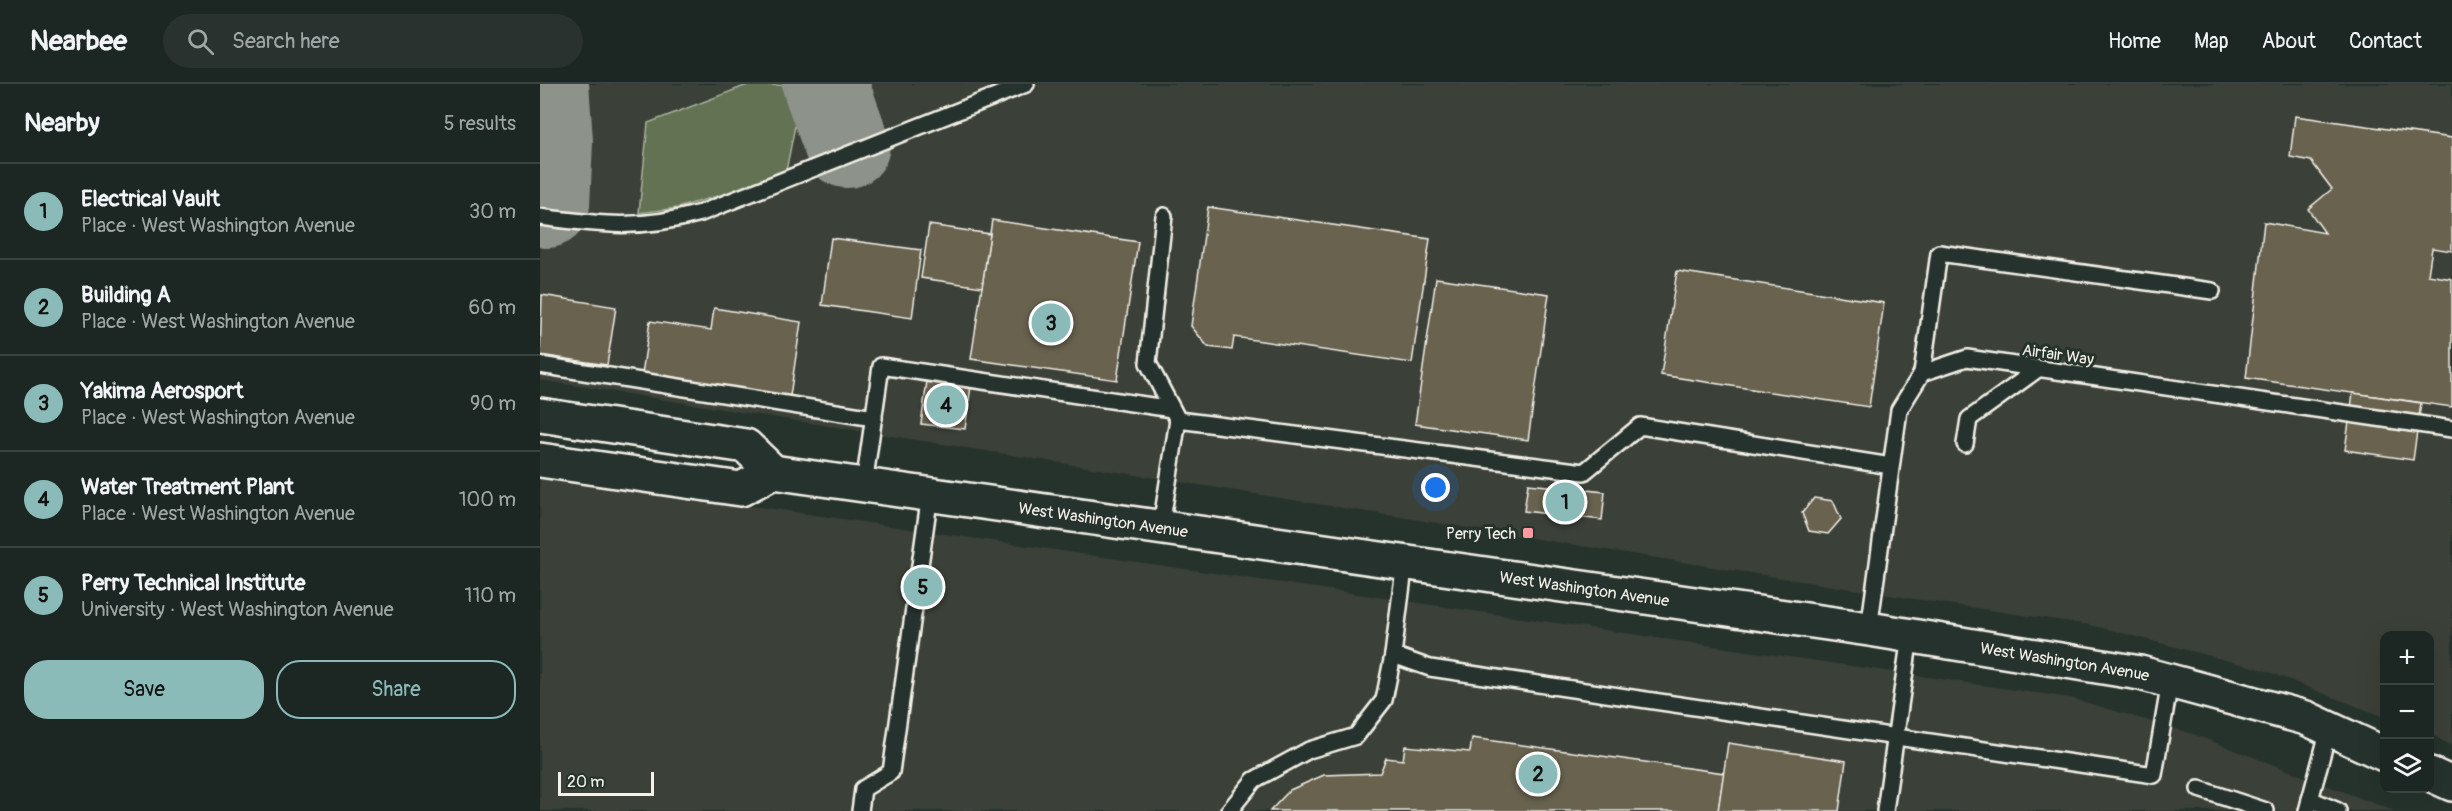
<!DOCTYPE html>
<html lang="en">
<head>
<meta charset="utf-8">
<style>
  body { margin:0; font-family:Pangolin,sans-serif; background:#29322f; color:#f1f3f6 }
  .controls { position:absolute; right:18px; bottom:18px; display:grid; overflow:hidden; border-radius:12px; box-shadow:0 6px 24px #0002 }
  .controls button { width:54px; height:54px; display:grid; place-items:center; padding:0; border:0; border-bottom:2px solid #3a4340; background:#1c2622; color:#f1f3f6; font:30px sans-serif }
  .scale { position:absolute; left:18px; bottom:15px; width:96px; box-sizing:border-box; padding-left:6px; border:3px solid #f4f1e8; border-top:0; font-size:16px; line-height:21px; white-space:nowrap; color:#f4f1e8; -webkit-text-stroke:4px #26332d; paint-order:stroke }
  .you { position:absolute; left:896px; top:404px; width:21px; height:21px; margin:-15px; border:4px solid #fff; border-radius:50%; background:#1a73e8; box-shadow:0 0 0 9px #1a73e833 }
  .badge { display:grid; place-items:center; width:39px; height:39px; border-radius:50%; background:#8bbbb9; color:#111; font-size:20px; font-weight:700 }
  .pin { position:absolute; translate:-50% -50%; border:3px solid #fff; box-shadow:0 2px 6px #0006 }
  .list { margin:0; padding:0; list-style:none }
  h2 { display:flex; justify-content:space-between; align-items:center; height:78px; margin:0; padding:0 24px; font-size:26px }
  h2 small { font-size:20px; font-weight:400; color:#a0a5a5 }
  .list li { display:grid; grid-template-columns:39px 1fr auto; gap:18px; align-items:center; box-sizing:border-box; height:96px; padding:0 24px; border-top:2px solid #3a4340 }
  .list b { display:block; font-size:22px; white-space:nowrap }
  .list p { margin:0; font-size:20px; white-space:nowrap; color:#a0a5a5 }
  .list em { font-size:20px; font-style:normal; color:#a0a5a5 }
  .actions { display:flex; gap:12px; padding:18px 24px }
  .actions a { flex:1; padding:14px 0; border:2px solid #8bbbb9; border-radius:24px; text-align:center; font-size:21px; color:#8bbbb9 }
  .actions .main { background:#8bbbb9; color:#111 }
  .icon { flex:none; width:33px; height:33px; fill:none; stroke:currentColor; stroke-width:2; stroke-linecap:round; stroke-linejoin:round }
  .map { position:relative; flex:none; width:1912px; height:727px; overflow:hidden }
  header { display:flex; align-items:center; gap:36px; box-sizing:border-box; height:84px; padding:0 30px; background:#1c2622; border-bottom:2px solid #3a4340 }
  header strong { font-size:28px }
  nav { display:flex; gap:33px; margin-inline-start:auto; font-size:21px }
  .search { width:420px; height:54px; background:#29322f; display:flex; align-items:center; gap:15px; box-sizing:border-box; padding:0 21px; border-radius:33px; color:#a0a5a5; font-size:22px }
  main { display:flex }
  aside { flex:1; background:#1c2622 }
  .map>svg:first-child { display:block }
  .built { fill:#3a4138 }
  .green { fill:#627253; stroke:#abb29e; stroke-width:1.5 }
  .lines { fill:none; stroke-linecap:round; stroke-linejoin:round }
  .taxiway { stroke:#8d928a; stroke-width:86 }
  .building { fill:#686250; stroke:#f4f1e8; stroke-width:1.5 }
  .lane-casing { stroke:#f4f1e8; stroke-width:20 }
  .primary-casing { stroke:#f4f1e8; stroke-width:38 }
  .lane { stroke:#26332d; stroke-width:15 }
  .primary { stroke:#26332d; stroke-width:33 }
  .poi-dot { fill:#ff9aa2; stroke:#26332d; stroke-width:2 }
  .labels { text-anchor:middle; stroke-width:6; stroke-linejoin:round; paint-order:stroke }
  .street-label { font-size:16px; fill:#f4f1e8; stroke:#26332d }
  .poi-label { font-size:16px; fill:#f4f1e8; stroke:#26332d; text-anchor:end }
</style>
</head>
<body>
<header>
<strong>Nearbee</strong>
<div class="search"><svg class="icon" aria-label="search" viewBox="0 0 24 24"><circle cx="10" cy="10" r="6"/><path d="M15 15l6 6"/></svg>Search here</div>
<nav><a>Home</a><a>Map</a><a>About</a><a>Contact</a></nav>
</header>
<main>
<aside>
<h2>Nearby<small>5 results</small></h2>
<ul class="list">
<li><span class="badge">1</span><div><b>Electrical Vault</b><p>Place · West Washington Avenue</p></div><em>30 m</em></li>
<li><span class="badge">2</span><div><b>Building A</b><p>Place · West Washington Avenue</p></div><em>60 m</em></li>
<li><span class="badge">3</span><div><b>Yakima Aerosport</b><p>Place · West Washington Avenue</p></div><em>90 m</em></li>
<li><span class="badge">4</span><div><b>Water Treatment Plant</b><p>Place · West Washington Avenue</p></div><em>100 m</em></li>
<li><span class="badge">5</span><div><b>Perry Technical Institute</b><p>University · West Washington Avenue</p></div><em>110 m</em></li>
</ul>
<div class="actions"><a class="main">Save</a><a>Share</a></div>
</aside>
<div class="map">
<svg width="1912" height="727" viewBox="0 0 1912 727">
  <rect width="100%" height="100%" fill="#26332d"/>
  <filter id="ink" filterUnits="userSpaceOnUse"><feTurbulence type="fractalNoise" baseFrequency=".0167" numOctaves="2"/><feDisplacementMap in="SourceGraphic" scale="12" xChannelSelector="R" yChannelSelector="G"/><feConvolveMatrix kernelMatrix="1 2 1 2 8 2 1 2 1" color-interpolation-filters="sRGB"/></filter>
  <g filter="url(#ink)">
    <g class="built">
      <polygon points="0,0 1912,0 1912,662 1890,650 1890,552 1844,552 1844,633 1724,586 1551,541 1374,515 0,296"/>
      <polygon points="0,391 1531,614 1653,650 1854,727 0,727"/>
    </g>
    <polygon class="green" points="210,0 257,2 261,12 245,92 137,124 99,129 108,39"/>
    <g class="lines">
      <g class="taxiway">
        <polyline points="6,0 10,58 7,121"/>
        <polyline points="285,0 307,61"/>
      </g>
    </g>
    <g class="building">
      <polygon points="1755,32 1912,54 1912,167 1892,164 1888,191 1912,195 1912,323 1706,294 1724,138 1785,149 1768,125 1792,105 1771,77 1750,73"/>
      <polygon points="668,123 890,155 872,279 694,253 692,266 668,263 651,242"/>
      <polygon points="452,136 598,158 577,296 431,275"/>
      <polygon points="389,141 450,150 442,203 381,194"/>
      <polygon points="291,154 381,166 372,234 282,221"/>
      <polygon points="1137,187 1344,219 1329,323 1121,291"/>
      <polygon points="896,194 1009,210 988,356 875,340"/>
      <polygon points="2,211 76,223 67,281 0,271"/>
      <polygon points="174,224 261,238 250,312 102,290 110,237 171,246"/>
      <polygon points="387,297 431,302 425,345 381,340"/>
      <polygon points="1813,309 1881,319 1873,376 1805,366"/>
      <polygon points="988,400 1065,408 1062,436 984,427"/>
      <polygon points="1274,414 1293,417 1301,435 1288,450 1269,447 1262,429"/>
      <polygon points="932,654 1184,689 1178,727 730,727 750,706 784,691 840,689 846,674 863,676 865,662 930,668"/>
      <polygon points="1188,659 1306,677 1299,727 1178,727"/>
    </g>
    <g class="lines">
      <g class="lane-casing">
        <g id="lane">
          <polyline points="624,132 608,279 638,336 1044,388 1100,342 1351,382"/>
          <path d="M 0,133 C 62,141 100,146 161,129 L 486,0"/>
          <polyline points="0,281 334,334"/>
          <polyline points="1382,289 1399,169 1672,207"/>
          <polyline points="1425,360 1429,335 1498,285"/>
          <polyline points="324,401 341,282 632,325"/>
          <polyline points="621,442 638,336"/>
          <polyline points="1329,545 1359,326 1382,289 1427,274 1912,345"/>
          <polyline points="853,571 890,584 1614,691 1630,598"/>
          <polyline points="1659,705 1726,727"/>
          <polyline points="1770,715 1798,727"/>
          <polyline points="320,727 323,705 351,688 390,410"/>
          <polyline points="689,727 714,696 769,666 816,652 844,616 853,571 865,477"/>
          <polyline points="1345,727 1370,552"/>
          <polyline points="1767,727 1789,645"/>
        </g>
      </g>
      <g class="primary-casing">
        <g id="primary">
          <polyline points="0,331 206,362 233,388"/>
          <path id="s1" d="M 0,376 L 201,405 L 233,388 L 1329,545 L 1600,589 L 1766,634 L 1844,670"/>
          <polyline points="1890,690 1912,700"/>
        </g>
      </g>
      <use href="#lane" class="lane"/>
      <use href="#primary" class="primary"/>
    </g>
  </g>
  <rect class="poi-dot" x="982" y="443" width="12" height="12" rx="3"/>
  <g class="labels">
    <g class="street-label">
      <text transform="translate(1518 270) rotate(8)" y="6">Airfair Way</text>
      <text dy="6" stroke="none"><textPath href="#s1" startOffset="573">West Washington Avenue</textPath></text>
      <text dy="6" stroke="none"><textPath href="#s1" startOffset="1059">West Washington Avenue</textPath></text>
      <text dy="6" stroke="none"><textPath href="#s1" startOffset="1545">West Washington Avenue</textPath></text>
    </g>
    <g class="poi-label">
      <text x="976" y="455">Perry Tech</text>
    </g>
  </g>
</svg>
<div class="controls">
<button>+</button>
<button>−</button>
<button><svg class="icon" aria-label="layers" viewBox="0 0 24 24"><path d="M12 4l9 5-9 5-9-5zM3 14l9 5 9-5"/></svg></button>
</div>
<div class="scale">20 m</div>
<div class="you"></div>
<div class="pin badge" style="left:1025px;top:418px">1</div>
<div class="pin badge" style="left:998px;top:690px">2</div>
<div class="pin badge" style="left:511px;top:239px">3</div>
<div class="pin badge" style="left:406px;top:321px">4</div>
<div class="pin badge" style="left:383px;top:503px">5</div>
</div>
</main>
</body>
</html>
